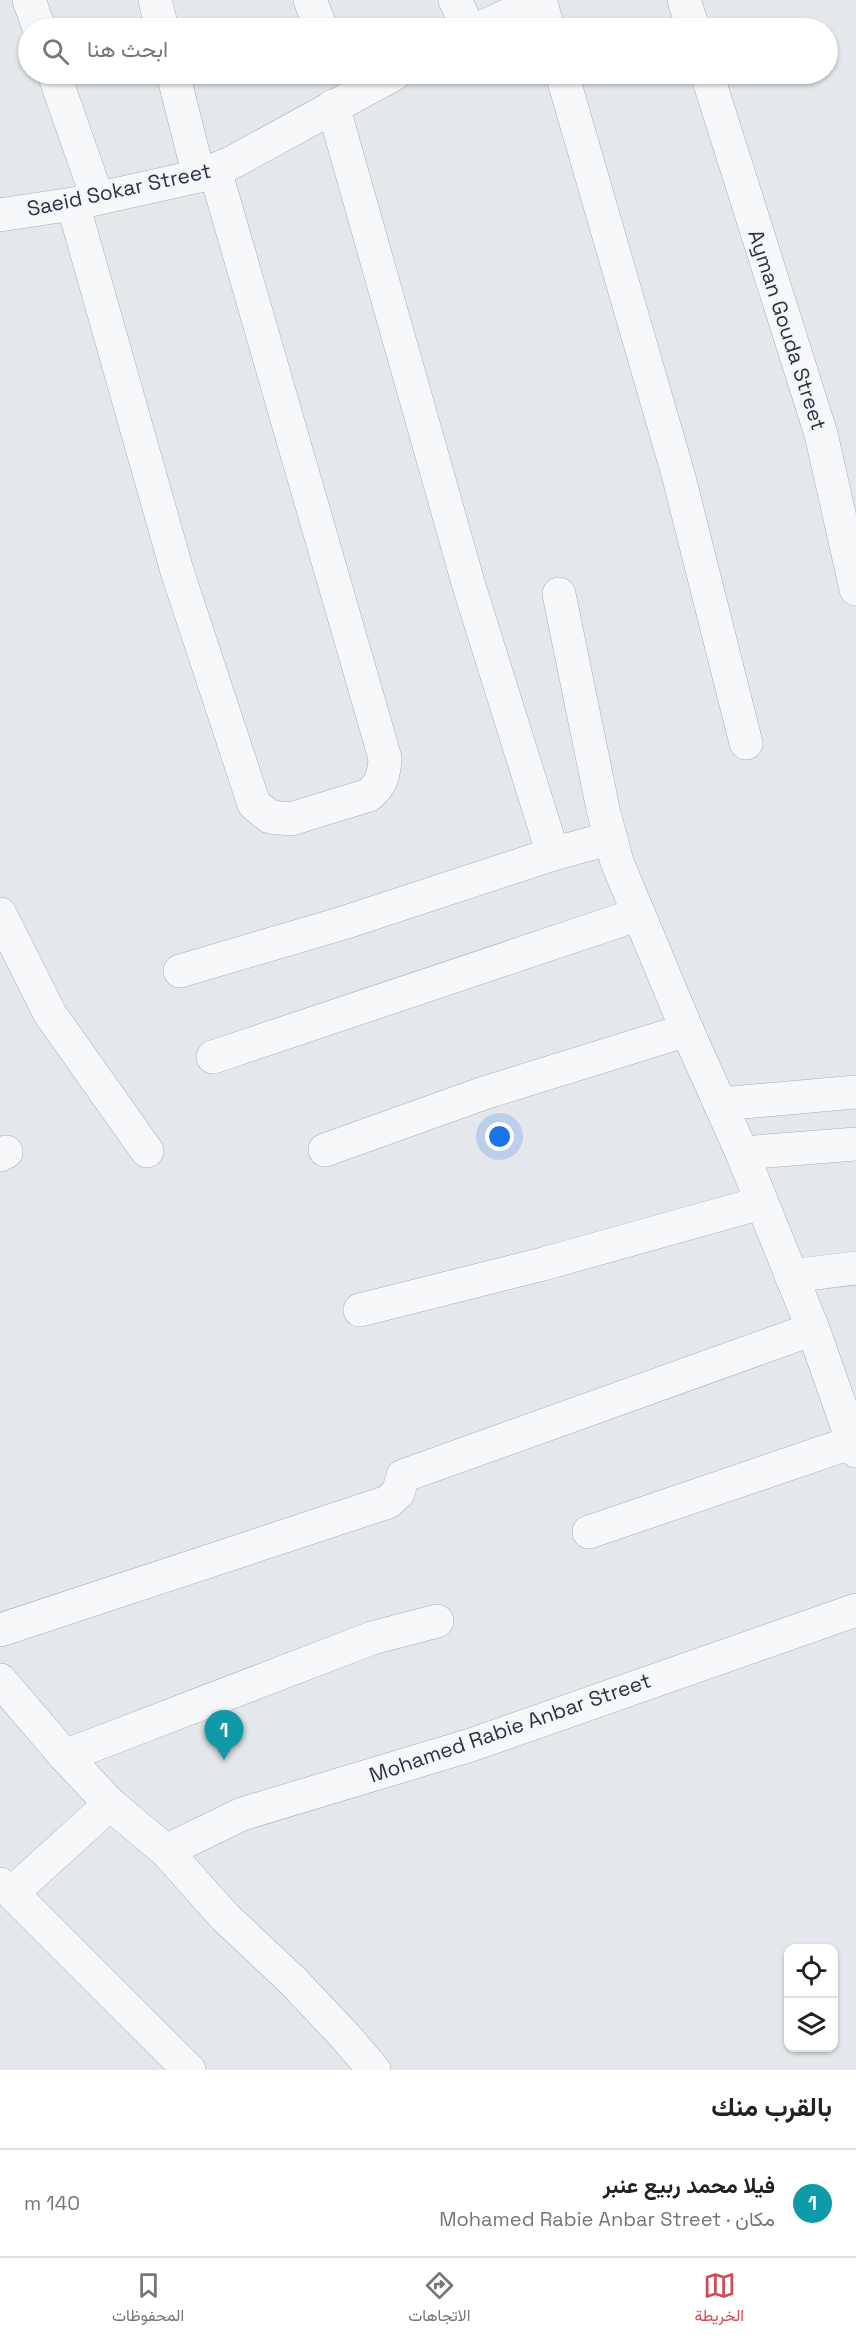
<!DOCTYPE html>
<html lang="ar">
<head>
<meta charset="utf-8">
<style>
  body { margin:0; font-family:"Space Grotesk",Vazirmatn,sans-serif; background:#f6f6f6; color:#222; direction:rtl }
  .controls { position:absolute; right:18px; bottom:18px; display:grid; overflow:hidden; border-radius:12px; box-shadow:0 2px 4px #0004 }
  .controls button { width:54px; height:54px; display:grid; place-items:center; padding:0; border:0; border-bottom:2px solid #e0e0e0; background:#fff; color:#222; font:30px sans-serif }
  .you { position:absolute; left:500px; top:1137px; width:21px; height:21px; margin:-15px; border:4px solid #fff; border-radius:50%; background:#1a73e8; box-shadow:0 0 0 9px #1a73e833 }
  .badge { display:grid; place-items:center; width:39px; height:39px; border-radius:50%; background:#d1495b; color:#fff; font-size:20px; font-weight:700 }
  .pin { position:absolute; translate:-50% -50px; filter:drop-shadow(0 2px 3px #0008) }
  .pin::after { content:''; position:absolute; top:32px; width:21px; height:18px; background:inherit; clip-path:polygon(0 0,100% 0,50% 100%) }
  .list { margin:0; padding:0; list-style:none }
  h2 { display:flex; justify-content:space-between; align-items:center; height:78px; margin:0; padding:0 24px; font-size:26px }
  h2 small { font-size:20px; font-weight:400; color:#767676 }
  .list li { display:grid; grid-template-columns:39px 1fr auto; gap:18px; align-items:center; box-sizing:border-box; height:108px; padding:0 24px; border-top:2px solid #e0e0e0 }
  .list b { display:block; font-size:22px; white-space:nowrap }
  .list p { margin:0; font-size:20px; white-space:nowrap; color:#767676 }
  .list em { font-size:20px; font-style:normal; color:#767676 }
  .icon { flex:none; width:33px; height:33px; fill:none; stroke:currentColor; stroke-width:2; stroke-linecap:round; stroke-linejoin:round }
  .map { position:relative; flex:none; width:856px; height:2070px; overflow:hidden; direction:ltr }
  .search { position:absolute; background:#fff; box-shadow:0 2px 4px #0004; left:18px; right:18px; top:18px; height:66px; display:flex; align-items:center; gap:15px; box-sizing:border-box; padding:0 21px; border-radius:33px; color:#767676; font-size:22px }
  .sheet { height:186px; background:#fff }
  nav { display:flex; justify-content:space-around; align-items:center; box-sizing:border-box; height:84px; border-top:2px solid #e0e0e0; background:#fff; font-size:16px; color:#767676 }
  nav a { display:grid; justify-items:center; gap:3px }
  nav .on { color:#d1495b }
  .map>svg:first-child { display:block }
  .lines { fill:none; stroke-linecap:round; stroke-linejoin:round }
  .minor-casing { stroke:#a9aeb7; stroke-width:34 }
  .minor { stroke:#f7f8fa; stroke-width:33 }
  .labels { text-anchor:middle; stroke-width:4.5; stroke-linejoin:round; paint-order:stroke }
  .street-label { font-size:21px; fill:#2b3445; stroke:#f4f6f9 }
</style>
</head>
<body>
<div class="map">
<svg width="856" height="2070" viewBox="0 0 856 2070">
  <rect width="100%" height="100%" fill="#e4e7ec"/>
  <g class="lines">
    <g class="minor-casing">
      <g id="minor">
        <polyline points="29,0 39,28"/>
        <polyline points="155,0 162,28"/>
        <polyline points="310,0 321,28"/>
        <polyline points="455,0 468,28"/>
        <polyline points="540,0 548,28"/>
        <polyline points="684,0 693,28"/>
        <polyline points="481,28 540,0"/>
        <polyline points="54,74 97,197"/>
        <polyline points="173,74 199,176"/>
        <polyline points="562,74 678,474 746,743"/>
        <polyline points="707,74 821,434 856,589"/>
        <polyline points="333,106 469,586 553,854"/>
        <path d="M 73,204 L 177,571 L 254,804 L 270,817 L 291,819 L 369,795 C 382,784 384,774 385,758 L 215,170"/>
        <polyline points="0,215 73,204 199,176 231,163 394,74"/>
        <polyline points="559,594 603,809 617,862 687,1030 742,1153 813,1329 856,1451"/>
        <polyline points="0,914 50,1014 147,1151"/>
        <polyline points="180,971 343,923 553,854 611,838"/>
        <polyline points="213,1057 639,914"/>
        <polyline points="721,1104 856,1092"/>
        <polyline points="325,1150 484,1093 687,1030"/>
        <polyline points="742,1153 856,1144"/>
        <polyline points="0,1155 6,1152"/>
        <polyline points="791,1276 856,1268"/>
        <polyline points="360,1310 543,1264 761,1203"/>
        <polyline points="589,1532 853,1442"/>
        <polyline points="0,1630 388,1502 398,1493 403,1476 813,1329"/>
        <polyline points="0,1680 65,1756 110,1804 166,1851 225,1917 293,1981 345,2036 374,2070"/>
        <polyline points="65,1756 372,1638 437,1621"/>
        <polyline points="166,1851 242,1814 471,1745 856,1610"/>
        <polyline points="0,1884 12,1893 189,2070"/>
        <polyline points="12,1893 110,1804"/>
      </g>
    </g>
    <use href="#minor" class="minor"/>
  </g>
  <g class="labels">
    <g class="street-label">
      <text transform="translate(119 190) rotate(-12)" y="7">Saeid Sokar Street</text>
      <text transform="translate(787 330) rotate(72)" y="7">Ayman Gouda Street</text>
      <text transform="translate(510 1728) rotate(-19)" y="7">Mohamed Rabie Anbar Street</text>
    </g>
  </g>
</svg>
<div class="controls">
<button><svg class="icon" aria-label="locate" viewBox="0 0 24 24"><circle cx="12" cy="12" r="6"/><path d="M12 2v4M12 18v4M2 12h4M18 12h4"/></svg></button>
<button><svg class="icon" aria-label="layers" viewBox="0 0 24 24"><path d="M12 4l9 5-9 5-9-5zM3 14l9 5 9-5"/></svg></button>
</div>
<div class="you"></div>
<div class="pin badge" style="left:224px;top:1760px;background:#0f9aa8">1</div>
<div class="search"><svg class="icon" aria-label="search" viewBox="0 0 24 24"><circle cx="10" cy="10" r="6"/><path d="M15 15l6 6"/></svg>ابحث هنا</div>
</div>
<section class="sheet">
<h2>بالقرب منك<small></small></h2>
<ul class="list">
<li><span class="badge" style="background:#0f9aa8">1</span><div><b>فيلا محمد ربيع عنبر</b><p>مكان · Mohamed Rabie Anbar Street</p></div><em>140 m</em></li>
</ul>
</section>
<nav>
<a class="on"><svg class="icon" aria-label="map" viewBox="0 0 24 24"><path d="M3 6l6-2 6 2 6-2v14l-6 2-6-2-6 2zM9 4v14M15 6v14"/></svg>الخريطة</a>
<a><svg class="icon" aria-label="directions" viewBox="0 0 24 24"><path d="M12 3l9 9-9 9-9-9zM9 14v-3h6M13 9l2 2-2 2"/></svg>الاتجاهات</a>
<a><svg class="icon" aria-label="saved" viewBox="0 0 24 24"><path d="M7 4h10v16l-5-4-5 4z"/></svg>المحفوظات</a>
</nav>
</body>
</html>
